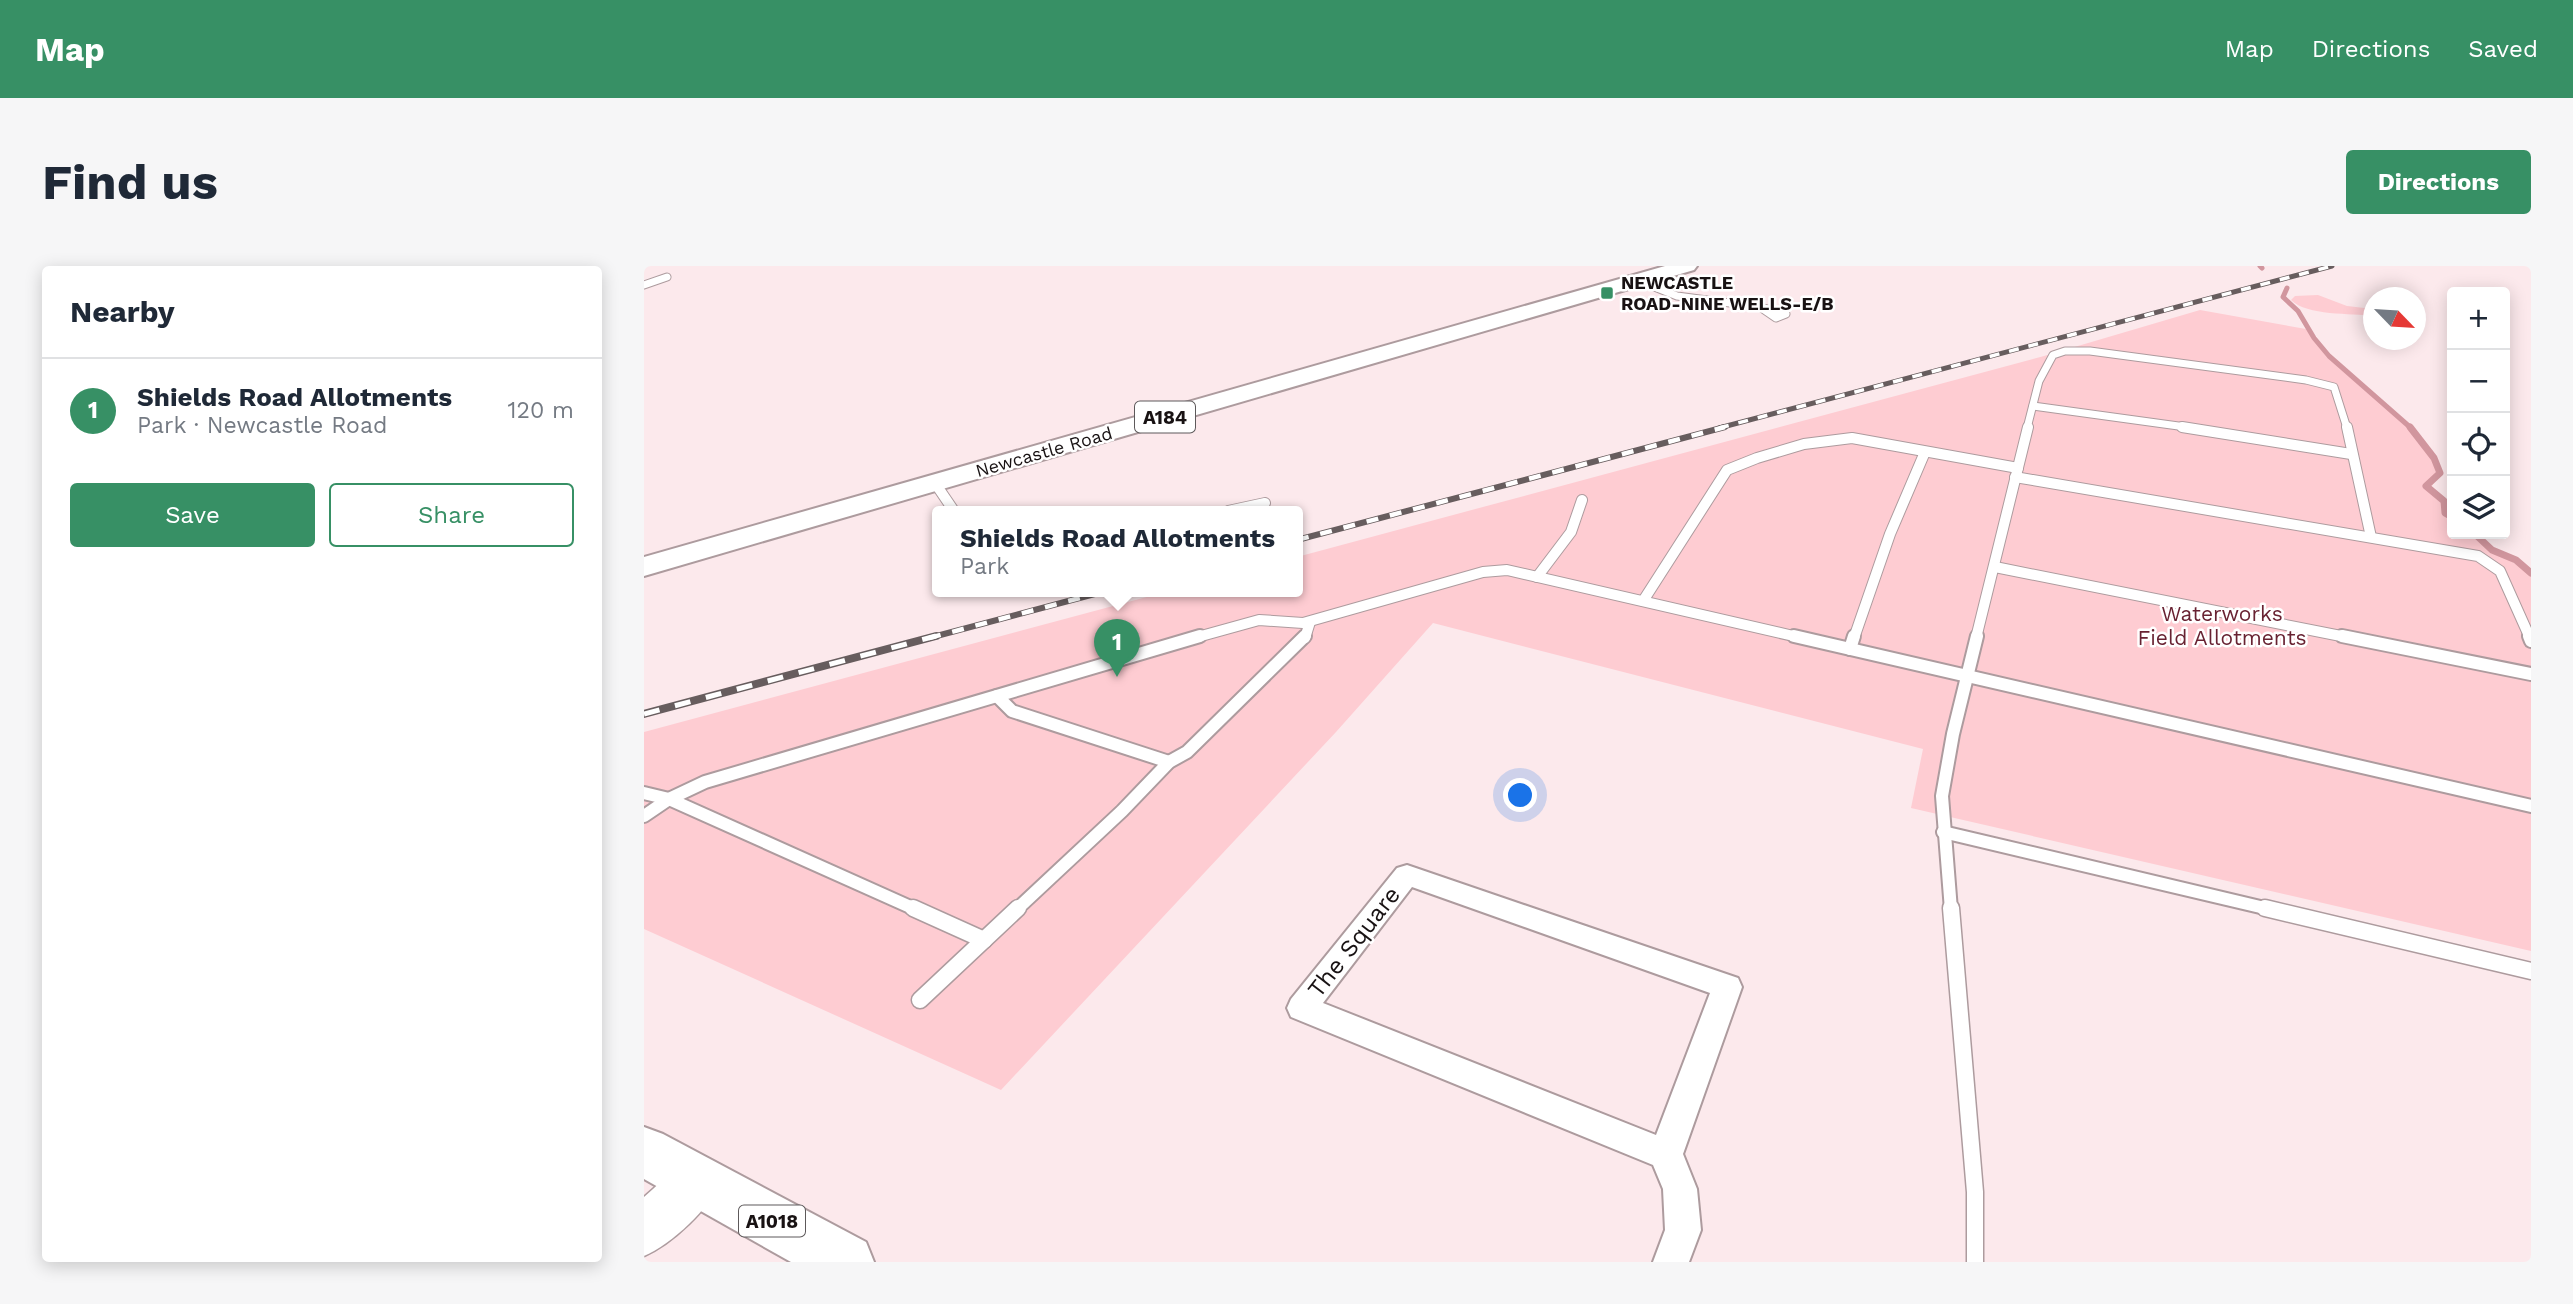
<!DOCTYPE html>
<html lang="en">
<head>
<meta charset="utf-8">
<style>
  body { margin:0; font-family:"Work Sans",sans-serif; background:#f6f6f7; color:#1f2937 }
  .controls { position:absolute; right:21px; top:21px; display:grid; overflow:hidden; border-radius:7px; box-shadow:0 4px 18px #0003 }
  .controls button { width:63px; height:63px; display:grid; place-items:center; padding:0; border:0; border-bottom:2px solid #e0e1e3; background:#fff; color:#1f2937; font:35px sans-serif }
  .compass { position:absolute; left:1719px; top:21px; width:63px; height:63px; border-radius:50%; background:#fff; box-shadow:0 4px 18px #0003; rotate:115deg }
  .you { position:absolute; left:877px; top:530px; width:24px; height:24px; margin:-18px; border:5px solid #fff; border-radius:50%; background:#1a73e8; box-shadow:0 0 0 10px #1a73e833 }
  .badge { display:grid; place-items:center; width:46px; height:46px; border-radius:50%; background:#379065; color:#fff; font-size:23px; font-weight:700 }
  .pin { position:absolute; translate:-50% -58px; filter:drop-shadow(0 2px 4px #0008) }
  .pin::after { content:''; position:absolute; top:37px; width:24px; height:21px; background:inherit; clip-path:polygon(0 0,100% 0,50% 100%) }
  .popup { position:absolute; left:288px; top:240px; width:371px; height:91px; box-sizing:border-box; display:grid; place-content:center; border-radius:7px; background:#fff; filter:drop-shadow(0 2px 5px #0005); font-size:23px; white-space:nowrap; color:#747a83 }
  .popup b { font-size:26px; color:#1f2937 }
  .popup::after { content:''; position:absolute; left:50%; top:100%; margin-left:-14px; border:14px solid transparent; border-top-color:#fff }
  .list { margin:0; padding:0; list-style:none }
  h2 { display:flex; justify-content:space-between; align-items:center; height:91px; margin:0; padding:0 28px; font-size:30px }
  h2 small { font-size:23px; font-weight:400; color:#747a83 }
  .list li { display:grid; grid-template-columns:46px 1fr auto; gap:21px; align-items:center; box-sizing:border-box; height:105px; padding:0 28px; border-top:2px solid #e0e1e3 }
  .list b { display:block; font-size:26px; white-space:nowrap }
  .list p { margin:0; font-size:23px; white-space:nowrap; color:#747a83 }
  .list em { font-size:23px; font-style:normal; color:#747a83 }
  .actions { display:flex; gap:14px; padding:21px 28px }
  .actions a { flex:1; padding:16px 0; border:2px solid #379065; border-radius:7px; text-align:center; font-size:24px; color:#379065 }
  .actions .main { background:#379065; color:#fff }
  .icon { flex:none; width:38px; height:38px; fill:none; stroke:currentColor; stroke-width:2; stroke-linecap:round; stroke-linejoin:round }
  .map { position:relative; flex:none; width:1887px; height:996px; overflow:hidden; border-radius:7px }
  header { display:flex; align-items:center; gap:42px; box-sizing:border-box; height:98px; padding:0 35px; background:#379065; color:#fff }
  header strong { font-size:33px }
  nav { display:flex; gap:38px; margin-inline-start:auto; font-size:24px }
  .intro { display:flex; align-items:center; justify-content:space-between; box-sizing:border-box; height:168px; padding:0 42px }
  h1 { margin:0; font-size:49px }
  .button { padding:18px 32px; border-radius:7px; background:#379065; color:#fff; font-size:24px; font-weight:700 }
  main { display:flex; gap:42px; padding:0 42px }
  aside { flex:1; background:#fff; border-radius:7px; box-shadow:0 4px 18px #0003 }
  .map>svg:first-child { display:block }
  .green { fill:#feccd2 }
  .lines { fill:none; stroke-linecap:round; stroke-linejoin:round }
  .stream-far1 { stroke:#d1969e; stroke-width:5 }
  .stream { stroke:#d1969e; stroke-width:7 }
  .lane-far3-casing { stroke:#ad9b9e; stroke-width:9 }
  .lane-far2-casing { stroke:#ad9b9e; stroke-width:12 }
  .lane-far1-casing { stroke:#ad9b9e; stroke-width:16 }
  .lane-casing { stroke:#ad9b9e; stroke-width:19 }
  .street-casing { stroke:#ad9b9e; stroke-width:4 }
  .secondary-casing { stroke:#ad9b9e; stroke-width:3 }
  .primary-casing { stroke:#ad9b9e; stroke-width:4 }
  .highway-casing { stroke:#ad9b9e; stroke-width:4 }
  .lane-far3 { stroke:#fff; stroke-width:7 }
  .lane-far2 { stroke:#fff; stroke-width:10 }
  .lane-far1 { stroke:#fff; stroke-width:12 }
  .lane { stroke:#fff; stroke-width:16 }
  .street { fill:#fff; fill-rule:evenodd }
  .secondary { fill:#fff; fill-rule:evenodd }
  .primary { fill:#fff; fill-rule:evenodd }
  .highway { fill:#fff; fill-rule:evenodd }
  .rail-far2-casing { stroke:#675d5e; stroke-width:5 }
  .rail-far1-casing { stroke:#675d5e; stroke-width:6 }
  .rail-casing { stroke:#675d5e; stroke-width:8 }
  .rail-far2 { stroke:#fff; stroke-width:3.5; stroke-dasharray:10; stroke-linecap:butt }
  .rail-far1 { stroke:#fff; stroke-width:4.5; stroke-dasharray:12; stroke-linecap:butt }
  .rail { stroke:#fff; stroke-width:5; stroke-dasharray:16; stroke-linecap:butt }
  .poi-dot { fill:#379065; stroke:#fff; stroke-width:2.5 }
  .labels { text-anchor:middle; stroke-width:5; stroke-linejoin:round; paint-order:stroke }
  .far-poi-label { font-size:18px; font-weight:bold; fill:#181213; stroke:#fff; text-anchor:start }
  .far-street-label { font-size:18px; fill:#181213; stroke:#fff }
  .shield { fill:#fff; stroke:#5d595a; stroke-width:2 }
  .shield-label { font-size:19px; font-weight:bold; fill:#181213 }
  .park-label { font-size:21px; fill:#682232; stroke:#fff }
  .near-street-label { font-size:24px; fill:#181213; stroke:#fff }
</style>
</head>
<body>
<header>
<strong>Map</strong>
<nav><a>Map</a><a>Directions</a><a>Saved</a></nav>
</header>
<div class="intro"><h1>Find us</h1><a class="button">Directions</a></div>
<main>
<aside>
<h2>Nearby<small></small></h2>
<ul class="list">
<li><span class="badge">1</span><div><b>Shields Road Allotments</b><p>Park · Newcastle Road</p></div><em>120 m</em></li>
</ul>
<div class="actions"><a class="main">Save</a><a>Share</a></div>
</aside>
<div class="map">
<svg width="1887" height="996" viewBox="0 0 1887 996">
  <rect width="100%" height="100%" fill="#fce9ec"/>
  <g class="green">
    <path d="M 1674,29 L 1703,40 L 1729,43 L 1729,50 C 1707,47 1663,50 1647,34 L 1651,30 Z"/>
    <path d="M 1556,44 L 1662,63 L 1686,91 L 1761,155 L 1794,196 L 1796,207 L 1786,223 C 1804,239 1808,243 1808,268 L 1831,268 L 1848,284 L 1887,307 L 1887,685 L 1267,542 L 1279,483 L 789,357 L 692,466 L 357,824 L 0,663 L 0,466 L 525,325 L 653,325 L 653,291 L 1400,90 Z"/>
  </g>
  <g class="lines">
    <g class="stream-far1">
      <polyline points="1616,0 1618,2"/>
      <polyline points="1643,22 1639,31 1654,45 1670,72 1685,90 1767,162"/>
    </g>
    <g class="stream">
      <polyline points="1766,161 1790,192 1796,207 1782,220 1800,235 1801,247 1808,251"/>
      <polyline points="1831,268 1848,284 1872,294 1887,307"/>
    </g>
    <g class="lane-far3-casing">
      <g id="lane-far3">
        <polyline points="993,14 1033,30 1116,41"/>
        <polyline points="0,19 23,11"/>
        <polygon points="1116,41 1142,48 1132,52"/>
        <polyline points="1389,140 1549,162"/>
        <polyline points="1383,162 1395,115 1409,89 1421,85 1446,85 1662,114 1690,121 1703,162"/>
      </g>
    </g>
    <g class="lane-far2-casing">
      <g id="lane-far2">
        <polyline points="1538,161 1707,188"/>
        <polyline points="1703,161 1727,271"/>
        <polyline points="1371,211 1834,290 1856,305 1886,372"/>
        <polyline points="291,217 310,245"/>
        <polyline points="584,245 621,237"/>
        <polyline points="1351,301 1707,372"/>
        <polyline points="893,311 927,266 938,234"/>
        <polyline points="999,335 1083,204 1113,192 1160,178 1208,172 1374,202"/>
        <polyline points="550,372 615,354 659,357 839,306 863,304 1158,372"/>
        <polyline points="661,372 666,356"/>
        <polyline points="1210,372 1246,268 1281,186"/>
        <polyline points="1332,372 1384,161"/>
      </g>
    </g>
    <g class="lane-far1-casing">
      <g id="lane-far1">
        <polyline points="1150,370 1887,540"/>
        <polyline points="1698,370 1887,408"/>
        <polyline points="1885,370 1887,375"/>
        <polyline points="1206,383 1210,370"/>
        <polyline points="353,430 368,445 525,496"/>
        <polyline points="0,527 25,533 273,644"/>
        <polyline points="0,550 25,533 61,516 556,370"/>
        <polyline points="1299,566 1629,644"/>
        <polyline points="372,644 478,545 525,496 543,486 661,370"/>
        <polyline points="1307,644 1298,530 1309,468 1333,370"/>
      </g>
    </g>
    <g class="lane-casing">
      <g id="lane">
        <polyline points="269,642 340,674"/>
        <polyline points="1307,642 1331,926 1331,996"/>
        <polyline points="1621,642 1887,705"/>
        <polyline points="276,734 374,642"/>
      </g>
    </g>
    <g class="street-casing">
      <path id="street" d="M 763,599 L 1094,712 L 1098,721 L 1039,888 L 1053,923 L 1057,964 L 1045,996 L 1009,996 L 1021,964 L 1019,923 L 1009,899 L 647,751 L 643,742 L 647,733 L 753,602 ZM 768,621 L 1066,727 L 1012,869 L 679,737 Z"/>
    </g>
    <g class="secondary-casing">
      <path id="secondary" d="M 54,891 L 71,898 L 78,914 C 66,942 28,978 0,990 L 0,931 L 37,898 Z"/>
    </g>
    <g class="primary-casing">
      <polygon id="primary" points="1021,0 1053,0 1050,4 0,310 0,291"/>
    </g>
    <g class="highway-casing">
      <polygon id="highway" points="0,861 19,868 222,976 230,996 147,996 0,913"/>
    </g>
    <use href="#lane-far3" class="lane-far3"/>
    <use href="#lane-far2" class="lane-far2"/>
    <use href="#lane-far1" class="lane-far1"/>
    <use href="#lane" class="lane"/>
    <use href="#street" class="street"/>
    <use href="#secondary" class="secondary"/>
    <use href="#primary" class="primary"/>
    <use href="#highway" class="highway"/>
    <g class="rail-far2-casing">
      <polyline id="rail-far2" points="1075,162 1688,0"/>
    </g>
    <g class="rail-far1-casing">
      <g id="rail-far1">
        <polyline points="653,274 1081,161"/>
        <polyline points="285,372 462,325"/>
      </g>
    </g>
    <g class="rail-casing">
      <polyline id="rail" points="0,448 292,370"/>
    </g>
    <use href="#rail-far2" class="rail-far2"/>
    <use href="#rail-far1" class="rail-far1"/>
    <use href="#rail" class="rail"/>
  </g>
  <rect class="poi-dot" x="956" y="20" width="14" height="14" rx="3.5"/>
  <g class="labels">
    <g class="far-poi-label">
      <text x="977" y="23">NEWCASTLE<tspan x="977" dy="21">ROAD-NINE WELLS-E/B</tspan></text>
    </g>
    <g class="far-street-label">
      <text transform="translate(400 186) rotate(-16)" y="6">Newcastle Road</text>
    </g>
    <g class="shield">
      <rect x="491" y="135.5" width="60" height="31" rx="5"/>
      <rect x="95" y="939.5" width="66" height="31" rx="5"/>
    </g>
    <g class="shield-label">
      <text x="521" y="158">A184</text>
      <text x="128" y="962">A1018</text>
    </g>
    <g class="park-label">
      <text x="1578" y="355">Waterworks<tspan x="1578" dy="24">Field Allotments</tspan></text>
    </g>
    <g class="near-street-label">
      <text transform="translate(710 676) rotate(-52)" y="8">The Square</text>
    </g>
  </g>
</svg>
<div class="controls">
<button>+</button>
<button>−</button>
<button><svg class="icon" aria-label="locate" viewBox="0 0 24 24"><circle cx="12" cy="12" r="6"/><path d="M12 2v4M12 18v4M2 12h4M18 12h4"/></svg></button>
<button><svg class="icon" aria-label="layers" viewBox="0 0 24 24"><path d="M12 4l9 5-9 5-9-5zM3 14l9 5 9-5"/></svg></button>
</div>
<svg class="compass" viewBox="-18 -18 36 36"><path d="M0-13l5 13h-10z" fill="#e53935"/><path d="M0 13l5-13h-10z" fill="#747a83"/></svg>
<div class="you"></div>
<div class="pin badge" style="left:473px;top:411px">1</div>
<div class="popup"><b>Shields Road Allotments</b>Park</div>
</div>
</main>
</body>
</html>
